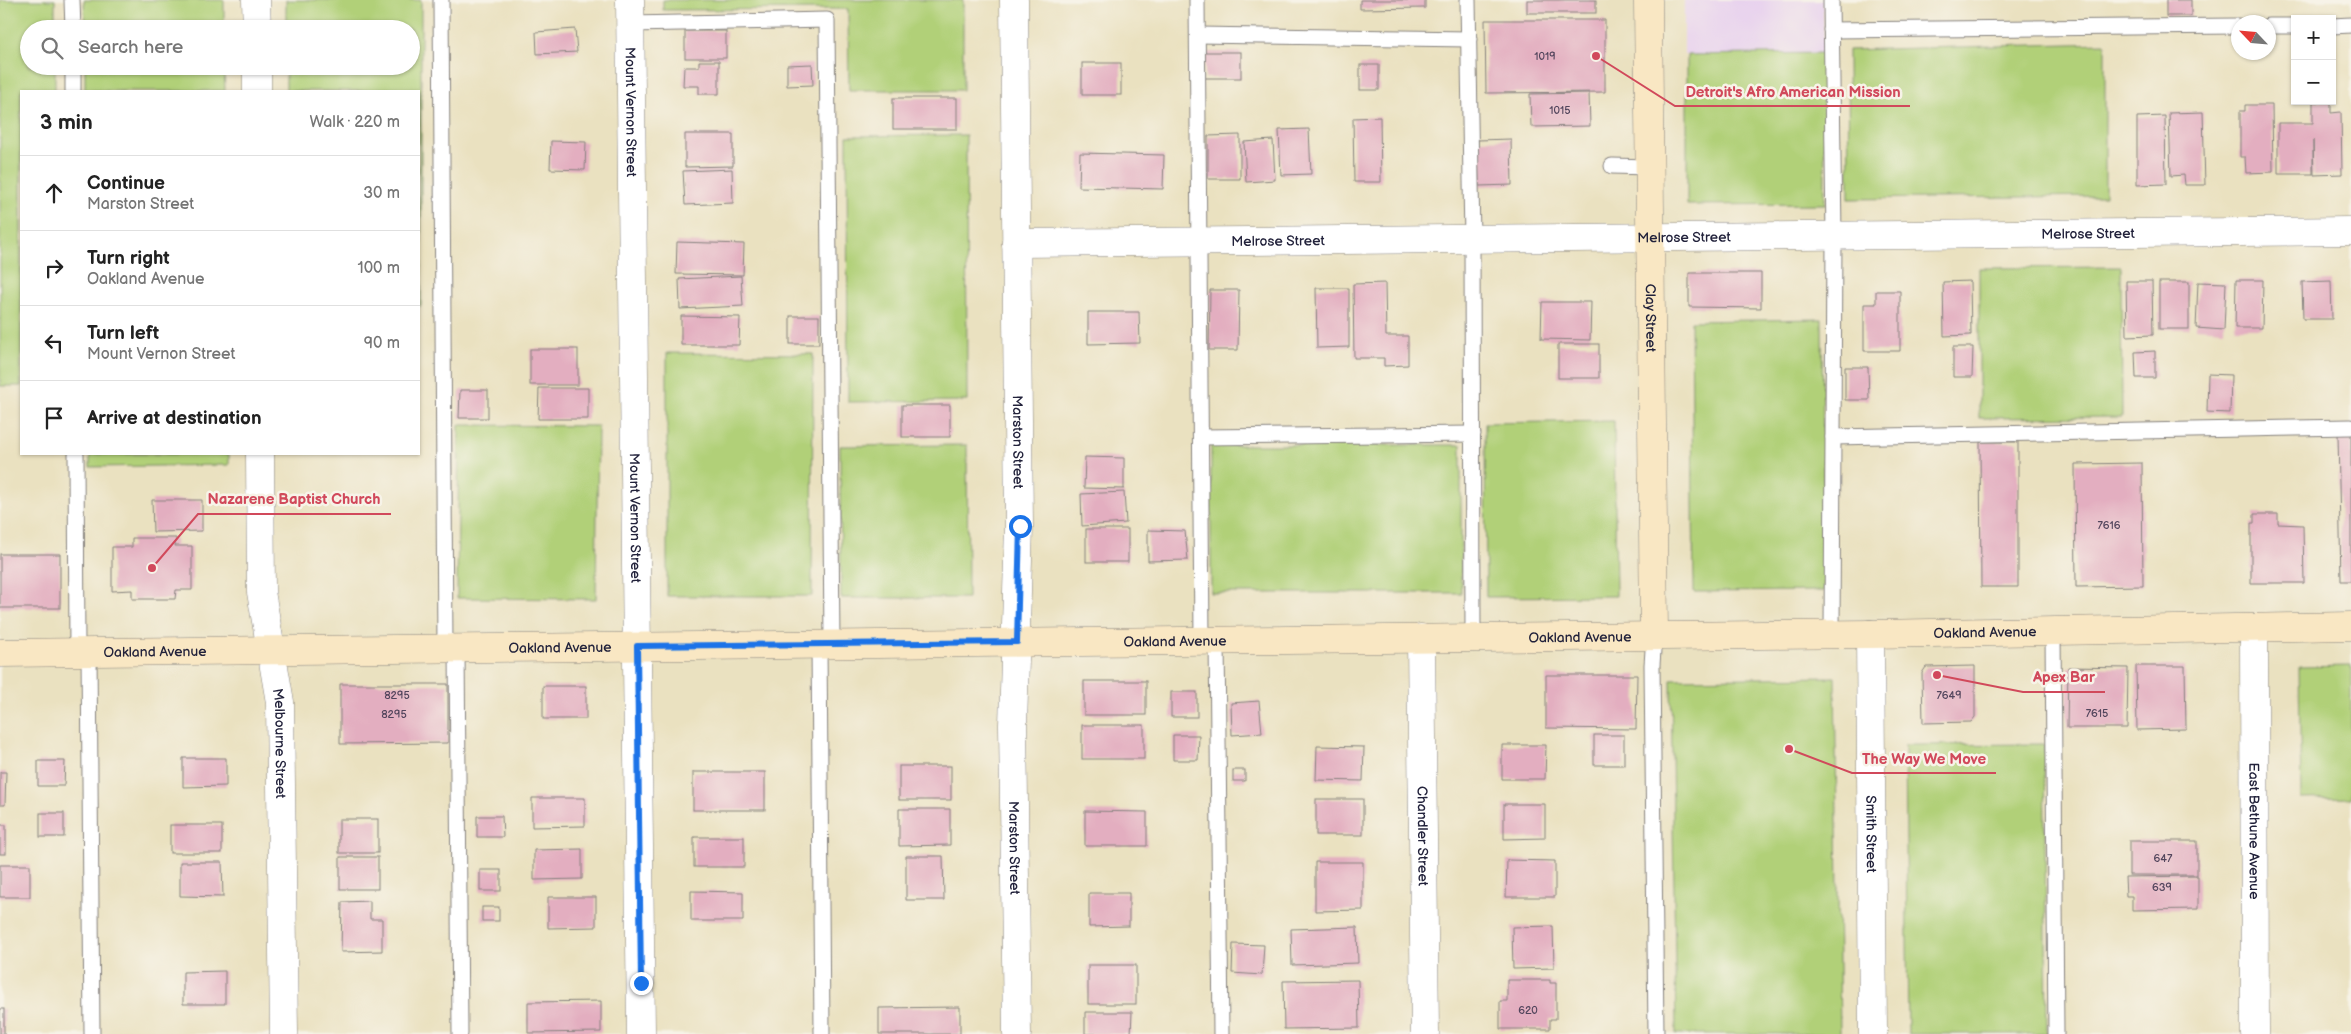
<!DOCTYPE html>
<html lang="en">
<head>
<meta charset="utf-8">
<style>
  body { margin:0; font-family:"Balsamiq Sans",sans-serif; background:#f2f2f2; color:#222 }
  .controls { position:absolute; right:15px; top:15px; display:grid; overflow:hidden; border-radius:0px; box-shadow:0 1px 4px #0004 }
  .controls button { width:45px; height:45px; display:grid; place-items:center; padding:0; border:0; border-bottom:1px solid #e0e0e0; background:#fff; color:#222; font:25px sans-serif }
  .compass { position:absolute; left:2231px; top:15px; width:45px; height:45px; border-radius:50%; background:#fff; box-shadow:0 1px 4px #0004; rotate:296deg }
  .stop { position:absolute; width:15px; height:15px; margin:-11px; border:4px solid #1a73e8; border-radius:50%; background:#fff }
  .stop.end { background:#1a73e8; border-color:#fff; box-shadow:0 1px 5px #0008 }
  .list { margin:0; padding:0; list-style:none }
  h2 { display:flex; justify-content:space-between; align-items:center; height:65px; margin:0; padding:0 20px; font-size:21px }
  h2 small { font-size:16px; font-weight:400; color:#767676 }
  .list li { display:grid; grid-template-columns:32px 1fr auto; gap:15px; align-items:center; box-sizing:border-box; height:75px; padding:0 20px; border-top:1px solid #e0e0e0 }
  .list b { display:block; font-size:19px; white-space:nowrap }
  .list p { margin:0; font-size:16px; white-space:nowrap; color:#767676 }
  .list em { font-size:16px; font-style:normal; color:#767676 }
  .icon { flex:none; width:28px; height:28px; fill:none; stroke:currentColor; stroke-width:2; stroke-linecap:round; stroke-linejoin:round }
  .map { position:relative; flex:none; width:2351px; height:1034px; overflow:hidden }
  .search { position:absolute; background:#fff; box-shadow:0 1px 4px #0004; left:20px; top:20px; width:400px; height:55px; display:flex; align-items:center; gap:12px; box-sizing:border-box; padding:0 18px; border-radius:28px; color:#767676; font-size:19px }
  .panel { position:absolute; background:#fff; box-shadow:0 1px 4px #0004; left:20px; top:90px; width:400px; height:365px; border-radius:0px }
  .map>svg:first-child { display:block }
  .built { fill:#e8d2ee }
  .grass { fill:#b1d078; stroke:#6a795a }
  .building { fill:#e3aec0 }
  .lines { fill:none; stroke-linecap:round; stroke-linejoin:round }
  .lane-casing { stroke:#86827e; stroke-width:17 }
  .street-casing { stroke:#86827e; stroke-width:29 }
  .secondary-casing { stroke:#86827e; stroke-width:29 }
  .lane { stroke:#fff; stroke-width:15 }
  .street { stroke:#fff; stroke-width:28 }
  .secondary { stroke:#f9e7c3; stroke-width:28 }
  .route { stroke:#1a73e8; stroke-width:6 }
  .labels { text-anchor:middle; stroke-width:5; stroke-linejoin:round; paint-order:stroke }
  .number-label { font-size:11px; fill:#52455c }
  .street-label { font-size:14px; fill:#22223b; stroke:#f7f3e8 }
  .leader { fill:none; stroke:#d1495b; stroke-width:2 }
  .callout-dot { fill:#d1495b; stroke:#f7f3e8; stroke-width:2 }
  .callout-label { font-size:15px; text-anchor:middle; font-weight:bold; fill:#d1495b; stroke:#f7f3e8; stroke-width:5; stroke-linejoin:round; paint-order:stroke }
</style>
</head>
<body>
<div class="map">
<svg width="2351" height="1034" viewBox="0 0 2351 1034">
  <rect width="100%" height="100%" fill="#f7f3e8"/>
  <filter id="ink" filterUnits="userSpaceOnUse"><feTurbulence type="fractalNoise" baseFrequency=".02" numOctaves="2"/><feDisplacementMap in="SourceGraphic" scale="10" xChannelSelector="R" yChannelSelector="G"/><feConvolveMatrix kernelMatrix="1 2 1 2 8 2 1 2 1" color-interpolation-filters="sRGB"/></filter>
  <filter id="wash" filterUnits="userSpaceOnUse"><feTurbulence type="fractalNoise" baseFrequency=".0096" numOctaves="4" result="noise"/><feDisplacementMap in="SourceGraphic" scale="20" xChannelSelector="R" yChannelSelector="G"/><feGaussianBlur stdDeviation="1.12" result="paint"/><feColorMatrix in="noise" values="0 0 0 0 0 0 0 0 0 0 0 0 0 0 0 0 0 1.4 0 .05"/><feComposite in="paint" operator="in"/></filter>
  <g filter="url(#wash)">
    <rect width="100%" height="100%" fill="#eae1c0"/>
    <polygon class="built" points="1684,0 1823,0 1824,53 1684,55"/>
    <g class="grass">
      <polygon points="0,0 55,0 55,29 29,29 29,66 55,66 55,91 21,91 21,386 0,386"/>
      <polygon points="84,0 224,0 224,29 85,29"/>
      <polygon points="286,0 421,0 421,306 419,306 419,91 286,91 286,66 411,66 411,29 286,29"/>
      <polygon points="663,0 963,0 963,90 849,90 848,9 663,10"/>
      <polygon points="2105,43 2105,196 1849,199 1848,50"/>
      <polygon points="1824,53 1825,204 1687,205 1687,55"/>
      <polygon points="85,66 224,66 225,91 85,91"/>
      <polygon points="966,135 967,401 848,402 847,136"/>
      <polygon points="2121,267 2122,417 1979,418 1979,268"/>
      <polygon points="1822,319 1824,591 1694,592 1691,321"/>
      <polygon points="667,353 813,354 812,596 667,596"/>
      <polygon points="1614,421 1616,596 1486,597 1485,423"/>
      <polygon points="459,425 598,426 596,599 457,598"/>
      <polygon points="967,445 968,598 841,598 840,446"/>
      <rect x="1211" y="445" width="250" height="148"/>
      <polygon points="90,454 229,454 229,465 90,467"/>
      <polygon points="2351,666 2351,798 2301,799 2299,667"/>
      <polygon points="1835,677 1840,1034 1676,1034 1671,679"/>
      <polygon points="2044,744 2047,1034 1908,1034 1905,745"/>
    </g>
    <g id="blocks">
      <g class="building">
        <polygon points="1360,0 1425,0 1425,8 1360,9"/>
        <rect x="1527" y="0" width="69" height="13"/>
        <rect x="2166" y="0" width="25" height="16"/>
        <polygon points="1485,20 1605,20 1605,92 1486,93"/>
        <polygon points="575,29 577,52 537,54 536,32"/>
        <rect x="685" y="31" width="41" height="27"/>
        <rect x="1205" y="52" width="36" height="26"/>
        <polygon points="699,61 719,61 719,94 699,94 699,86 683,86 684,67 699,67"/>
        <rect x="1082" y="63" width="39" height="32"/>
        <polygon points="812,64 813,85 787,86 787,65"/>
        <rect x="1360" y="65" width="19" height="25"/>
        <polygon points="1589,93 1590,126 1531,127 1530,94"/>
        <rect x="893" y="98" width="64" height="31"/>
        <polygon points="2313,102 2331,102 2331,113 2341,112 2342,174 2314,175 2313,140 2313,174 2278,174 2278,123 2313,123"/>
        <polygon points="2245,105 2272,105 2273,172 2246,173 2245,157 2240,157 2240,111 2245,111"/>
        <polygon points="2203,112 2205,185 2185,185 2184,175 2171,176 2169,113"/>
        <polygon points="2165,116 2166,184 2137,185 2137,117"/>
        <polygon points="1380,117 1381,182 1354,182 1353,118"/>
        <polygon points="1309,129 1311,174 1281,175 1279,130"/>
        <polygon points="685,134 733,134 733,166 685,167"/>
        <polygon points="1240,135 1240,179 1208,179 1208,136"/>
        <polygon points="1511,139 1512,185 1479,186 1478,140"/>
        <polygon points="1273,140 1275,180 1246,182 1244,142"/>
        <polygon points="551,141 586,142 585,170 550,169"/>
        <polygon points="1080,153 1164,155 1163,189 1079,187"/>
        <polygon points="732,169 733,203 685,205 683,171"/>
        <polygon points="677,242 744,244 743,275 676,274"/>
        <polygon points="1689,273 1761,273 1761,308 1689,307"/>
        <polygon points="741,276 743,306 680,309 679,279"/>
        <polygon points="2236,280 2263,280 2262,328 2235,328"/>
        <polygon points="1970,281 1971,335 1944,336 1943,282"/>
        <polygon points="2126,281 2152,281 2153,335 2127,336"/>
        <polygon points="2331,281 2332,319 2303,319 2302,282"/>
        <rect x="2159" y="282" width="30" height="47"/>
        <polygon points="2198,282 2226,283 2224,330 2196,328"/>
        <polygon points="1385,283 1386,336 1408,336 1408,365 1384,366 1384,358 1354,358 1353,284"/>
        <polygon points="1316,288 1349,288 1349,347 1317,348"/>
        <polygon points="1210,290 1239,290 1238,350 1209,350"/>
        <polygon points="1876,291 1900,291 1900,351 1864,351 1864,304 1876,304"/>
        <polygon points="1542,302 1591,302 1590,340 1541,339"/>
        <polygon points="1088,312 1139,312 1140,343 1088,344"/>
        <polygon points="681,316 740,317 739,345 681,345"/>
        <rect x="790" y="316" width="29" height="28"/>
        <rect x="1558" y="344" width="41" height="34"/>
        <polygon points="1953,347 1973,347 1972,377 1953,377"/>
        <rect x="530" y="349" width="48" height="36"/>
        <polygon points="2155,351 2155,378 2136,378 2135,352"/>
        <polygon points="1845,367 1868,367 1869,400 1845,400"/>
        <polygon points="2208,374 2231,375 2230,413 2207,412"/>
        <polygon points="539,388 588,388 588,419 538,419"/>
        <polygon points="460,390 488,390 488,418 459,418"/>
        <rect x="902" y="405" width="48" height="32"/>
        <polygon points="2351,433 2351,581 2341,581 2338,434"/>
        <polygon points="1980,442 2018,442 2018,587 1981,587"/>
        <polygon points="1085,457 1124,458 1124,489 1084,488"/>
        <polygon points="2142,463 2143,586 2076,587 2075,464"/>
        <polygon points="1124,492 1126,523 1082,526 1081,494"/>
        <polygon points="152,500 202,500 202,531 153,532"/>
        <polygon points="2254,514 2278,514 2278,524 2303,525 2304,583 2251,583 2251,523 2254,523"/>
        <rect x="1086" y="529" width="42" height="33"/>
        <polygon points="1148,530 1185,531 1188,560 1148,561"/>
        <polygon points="132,538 176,538 175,546 192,546 192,590 176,590 175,599 132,599 132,590 112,591 112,547 132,547"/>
        <rect x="0" y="554" width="60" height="54"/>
        <polygon points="1975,666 1975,717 1971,722 1923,723 1922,673 1926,667"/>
        <polygon points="2136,666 2185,666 2186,729 2137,730"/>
        <polygon points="2068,667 2128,668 2127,728 2067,728"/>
        <polygon points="1546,675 1637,675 1636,729 1546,728"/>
        <rect x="1084" y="681" width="62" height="34"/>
        <polygon points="340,684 448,684 448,743 340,744"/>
        <rect x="543" y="686" width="43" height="33"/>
        <rect x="1171" y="692" width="26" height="25"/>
        <polygon points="1259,701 1262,733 1232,735 1231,703"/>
        <rect x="1082" y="725" width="62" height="34"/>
        <polygon points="1173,735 1199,735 1198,760 1173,760"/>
        <rect x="1594" y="735" width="30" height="30"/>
        <polygon points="1502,745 1546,745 1545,779 1502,779"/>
        <polygon points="1317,746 1364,747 1363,781 1316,780"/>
        <polygon points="183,758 226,758 226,786 183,787"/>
        <polygon points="38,761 65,761 64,786 38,786"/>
        <rect x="899" y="766" width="52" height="34"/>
        <rect x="1233" y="770" width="12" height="11"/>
        <polygon points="0,772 6,772 5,805 0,805"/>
        <rect x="693" y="772" width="72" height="38"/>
        <polygon points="532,798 585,798 585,826 532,827"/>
        <rect x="1316" y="799" width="47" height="36"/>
        <polygon points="1504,804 1545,804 1545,838 1504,839"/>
        <polygon points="899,809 950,809 950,845 899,846"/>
        <polygon points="1085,811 1147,812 1147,846 1085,846"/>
        <rect x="40" y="813" width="24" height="24"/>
        <polygon points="477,816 502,816 503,837 477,837"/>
        <rect x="339" y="819" width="39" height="34"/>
        <rect x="0" y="825" width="6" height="29"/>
        <rect x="170" y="825" width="52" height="28"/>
        <rect x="694" y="837" width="50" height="30"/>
        <rect x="2129" y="841" width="68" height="34"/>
        <polygon points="582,849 582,879 534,880 534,850"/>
        <polygon points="906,856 943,856 944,900 906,900"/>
        <rect x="340" y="857" width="38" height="32"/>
        <polygon points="1507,860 1555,861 1555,897 1506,897"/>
        <polygon points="180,862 222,862 223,897 180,896"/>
        <polygon points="1315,862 1363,862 1363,910 1315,911"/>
        <rect x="0" y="865" width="30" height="32"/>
        <rect x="480" y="870" width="21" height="21"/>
        <polygon points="2198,876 2198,909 2132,910 2132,896 2126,896 2125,877"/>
        <polygon points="691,891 743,892 743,921 691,921"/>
        <polygon points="1089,893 1129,893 1129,926 1089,927"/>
        <polygon points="548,897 596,897 596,927 548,928"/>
        <polygon points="370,901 370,919 382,919 382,951 341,952 342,902"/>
        <rect x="482" y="907" width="17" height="14"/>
        <polygon points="1553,926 1554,968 1513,969 1512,927"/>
        <polygon points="1357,927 1358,963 1292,965 1291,929"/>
        <polygon points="1233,944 1264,945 1262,975 1232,973"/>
        <rect x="1088" y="965" width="48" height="39"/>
        <polygon points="225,971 225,1004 183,1004 183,972"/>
        <polygon points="1358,980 1359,1028 1284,1029 1283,981"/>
        <polygon points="1507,980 1550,980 1550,983 1556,983 1556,1019 1550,1019 1550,1029 1500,1029 1500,1001 1507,1001"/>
        <polygon points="601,1001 601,1032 528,1033 528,1002"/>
        <polygon points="960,1007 960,1034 879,1034 879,1008"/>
        <rect x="0" y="1009" width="4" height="25"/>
        <polygon points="1085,1012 1132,1012 1131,1034 1085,1034"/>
      </g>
    </g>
  </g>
  <g filter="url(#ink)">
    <use href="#blocks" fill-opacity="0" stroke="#86827e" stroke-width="1"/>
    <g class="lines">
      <g class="lane-casing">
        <g id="lane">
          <polyline points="72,0 73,29"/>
          <polyline points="441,0 445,648"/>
          <polyline points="1197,0 1202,640"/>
          <polyline points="1468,0 1472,240 1473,637"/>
          <polyline points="1831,0 1834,237 1832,634"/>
          <polyline points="630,24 827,20 832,644"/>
          <polyline points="2268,26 2295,26"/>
          <polyline points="2332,26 2351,25"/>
          <polyline points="1831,30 2238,26"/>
          <polyline points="1198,35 1469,39"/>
          <polyline points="73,66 73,91"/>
          <polyline points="1612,166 1649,167"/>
          <polyline points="1201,437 1473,434"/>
          <polyline points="1833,437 2351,427"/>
          <polyline points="76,454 77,652"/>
          <polyline points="2053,631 2056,1034"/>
          <polyline points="1654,635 1652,665 1656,1034"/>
          <polyline points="1217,640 1221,1034"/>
          <polyline points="819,644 822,1034"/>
          <polyline points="457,648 460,1034"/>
          <polyline points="89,652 92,1034"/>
        </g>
      </g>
      <g class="street-casing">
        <g id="street">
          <polyline points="256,0 257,29"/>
          <path id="s1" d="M 630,0 L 641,1034"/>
          <path id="s2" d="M 1014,0 L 1019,526 L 1013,725 L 1017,1034"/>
          <polyline points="257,66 257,91"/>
          <path id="s3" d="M 1016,243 L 2351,231"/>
          <path id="s4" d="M 260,454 L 261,592 L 280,702 L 284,1034"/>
          <path id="s5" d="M 2254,629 L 2255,1034"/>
          <path id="s6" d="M 1870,634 L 1873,1034"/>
          <path id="s7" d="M 1421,638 L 1425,1034"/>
        </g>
      </g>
      <g class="secondary-casing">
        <g id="secondary">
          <path id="s8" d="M 1648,0 L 1654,635"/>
          <path id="s9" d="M 0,653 L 1870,634 L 2351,626"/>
        </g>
      </g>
      <use href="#lane" class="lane"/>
      <use href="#street" class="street"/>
      <use href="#secondary" class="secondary"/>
    </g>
  </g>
  <g class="lines" filter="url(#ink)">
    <polyline class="route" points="641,983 637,646 1017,642 1020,526"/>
  </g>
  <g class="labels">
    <g class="number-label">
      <text x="1545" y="60">1019</text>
      <text x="1560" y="114">1015</text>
      <text x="2109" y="529">7616</text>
      <text x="397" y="699">8295</text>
      <text x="1949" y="699">7649</text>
      <text x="2097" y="717">7615</text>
      <text x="394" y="718">8295</text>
      <text x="2163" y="862">647</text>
      <text x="2162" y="891">639</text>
      <text x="1528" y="1014">620</text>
    </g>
    <g class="street-label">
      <text dy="5" stroke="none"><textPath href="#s1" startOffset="112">Mount Vernon Street</textPath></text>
      <text dy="5" stroke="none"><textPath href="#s3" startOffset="1072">Melrose Street</textPath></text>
      <text dy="5" stroke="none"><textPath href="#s3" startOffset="668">Melrose Street</textPath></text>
      <text dy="5" stroke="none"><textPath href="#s3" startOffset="262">Melrose Street</textPath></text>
      <text dy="5" stroke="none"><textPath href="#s8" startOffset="318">Clay Street</textPath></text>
      <text dy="5" stroke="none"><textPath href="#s2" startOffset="442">Marston Street</textPath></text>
      <text dy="5" stroke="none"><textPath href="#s1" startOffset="518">Mount Vernon Street</textPath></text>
      <text dy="5" stroke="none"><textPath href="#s9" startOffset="1985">Oakland Avenue</textPath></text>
      <text dy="5" stroke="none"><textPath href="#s9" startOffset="1580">Oakland Avenue</textPath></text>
      <text dy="5" stroke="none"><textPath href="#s9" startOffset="1175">Oakland Avenue</textPath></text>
      <text dy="5" stroke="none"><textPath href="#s9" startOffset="560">Oakland Avenue</textPath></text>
      <text dy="5" stroke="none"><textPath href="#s9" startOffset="155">Oakland Avenue</textPath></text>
      <text dy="5" stroke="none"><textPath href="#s4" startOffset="291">Melbourne Street</textPath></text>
      <text dy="5" stroke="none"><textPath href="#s5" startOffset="202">East Bethune Avenue</textPath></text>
      <text dy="5" stroke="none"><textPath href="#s6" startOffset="200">Smith Street</textPath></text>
      <text dy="5" stroke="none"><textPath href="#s7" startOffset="198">Chandler Street</textPath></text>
      <text dy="5" stroke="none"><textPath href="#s2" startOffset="848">Marston Street</textPath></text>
    </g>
  </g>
  <path class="leader" d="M1596 56L1675 106H1910M152 568L198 514H391M1937 675L2023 692H2105M1789 749L1852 773H1996"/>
  <g class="callout-dot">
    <circle cx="1596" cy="56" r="5"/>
    <circle cx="152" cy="568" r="5"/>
    <circle cx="1937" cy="675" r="5"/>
    <circle cx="1789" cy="749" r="5"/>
  </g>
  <g class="callout-label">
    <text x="1793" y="97">Detroit's Afro American Mission</text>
    <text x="294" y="504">Nazarene Baptist Church</text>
    <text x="2064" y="682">Apex Bar</text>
    <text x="1924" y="764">The Way We Move</text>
  </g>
</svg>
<div class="controls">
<button>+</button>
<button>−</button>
</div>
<svg class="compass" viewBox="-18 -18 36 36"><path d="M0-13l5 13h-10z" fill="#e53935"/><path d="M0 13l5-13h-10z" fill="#767676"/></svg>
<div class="stop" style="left:1020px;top:526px"></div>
<div class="stop end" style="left:641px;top:983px"></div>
<div class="search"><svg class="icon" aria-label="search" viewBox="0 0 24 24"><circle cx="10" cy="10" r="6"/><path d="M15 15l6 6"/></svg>Search here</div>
<section class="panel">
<h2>3 min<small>Walk · 220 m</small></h2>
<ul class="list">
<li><svg class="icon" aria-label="ahead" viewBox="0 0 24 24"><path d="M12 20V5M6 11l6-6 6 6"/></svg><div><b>Continue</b><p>Marston Street</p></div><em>30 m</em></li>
<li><svg class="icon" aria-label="right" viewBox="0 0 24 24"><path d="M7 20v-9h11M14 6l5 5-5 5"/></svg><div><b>Turn right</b><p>Oakland Avenue</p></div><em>100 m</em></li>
<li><svg class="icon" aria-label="left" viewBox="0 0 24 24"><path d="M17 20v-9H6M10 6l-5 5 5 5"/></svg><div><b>Turn left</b><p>Mount Vernon Street</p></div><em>90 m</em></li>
<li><svg class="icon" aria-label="arrive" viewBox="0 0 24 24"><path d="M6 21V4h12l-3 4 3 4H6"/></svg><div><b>Arrive at destination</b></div></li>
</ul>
</section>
</div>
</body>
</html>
